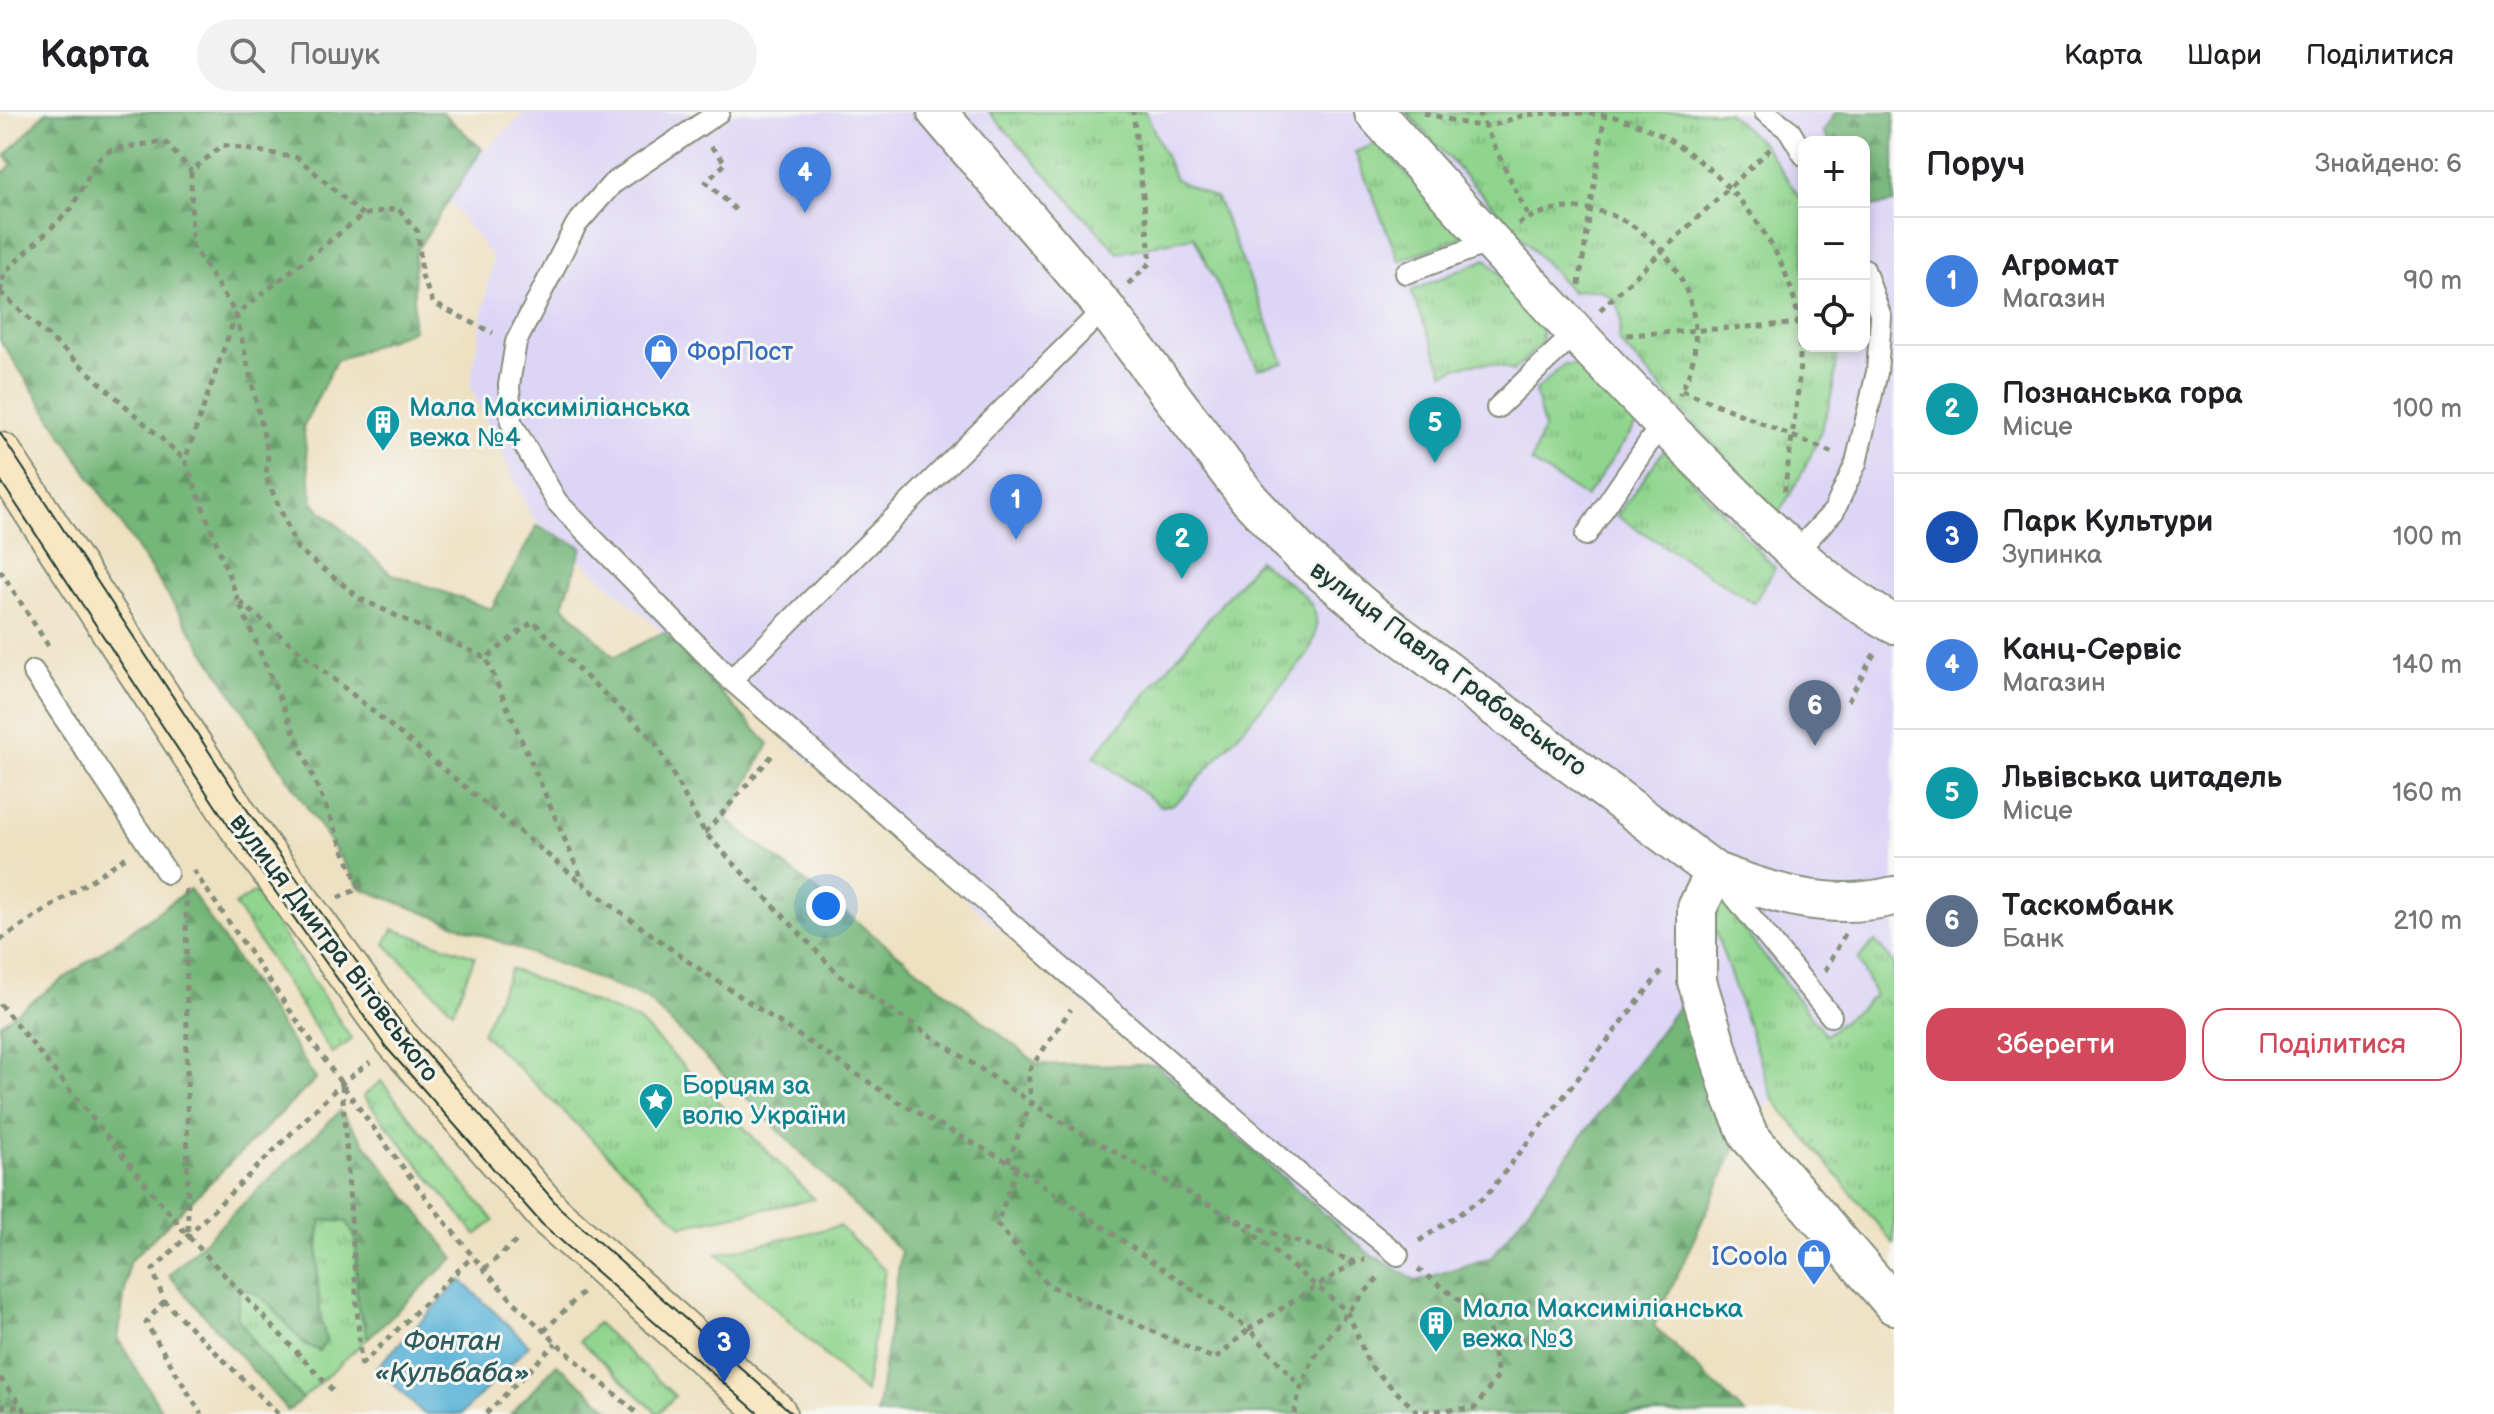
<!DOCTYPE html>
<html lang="uk">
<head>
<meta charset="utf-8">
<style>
  body { margin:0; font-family:"Balsamiq Sans",sans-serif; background:#f2f2f2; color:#202124 }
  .controls { position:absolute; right:24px; top:24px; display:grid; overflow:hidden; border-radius:16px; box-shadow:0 4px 12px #0003 }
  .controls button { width:72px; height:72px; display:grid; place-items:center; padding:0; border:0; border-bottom:2px solid #e0e0e0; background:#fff; color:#202124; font:40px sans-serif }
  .you { position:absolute; left:826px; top:794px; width:28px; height:28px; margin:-20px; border:6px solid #fff; border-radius:50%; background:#1a73e8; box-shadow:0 0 0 12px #1a73e833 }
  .badge { display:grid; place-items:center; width:52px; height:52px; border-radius:50%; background:#d1495b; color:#fff; font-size:26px; font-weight:700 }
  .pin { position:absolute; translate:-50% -66px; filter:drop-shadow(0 2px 4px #0008) }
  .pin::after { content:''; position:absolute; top:42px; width:28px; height:24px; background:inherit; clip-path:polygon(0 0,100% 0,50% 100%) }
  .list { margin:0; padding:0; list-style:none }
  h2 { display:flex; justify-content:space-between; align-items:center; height:104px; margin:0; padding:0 32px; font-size:34px }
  h2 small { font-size:26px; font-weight:400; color:#757577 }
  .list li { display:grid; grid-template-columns:52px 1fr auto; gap:24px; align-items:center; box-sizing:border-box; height:128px; padding:0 32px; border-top:2px solid #e0e0e0 }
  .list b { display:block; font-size:30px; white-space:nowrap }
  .list p { margin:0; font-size:26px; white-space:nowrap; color:#757577 }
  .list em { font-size:26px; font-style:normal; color:#757577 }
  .actions { display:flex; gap:16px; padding:24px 32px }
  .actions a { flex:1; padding:18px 0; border:2px solid #d1495b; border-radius:24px; text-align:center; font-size:28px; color:#d1495b }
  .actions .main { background:#d1495b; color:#fff }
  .icon { flex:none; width:44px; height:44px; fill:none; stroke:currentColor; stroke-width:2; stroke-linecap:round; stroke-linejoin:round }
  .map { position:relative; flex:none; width:1894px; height:1302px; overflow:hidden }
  header { display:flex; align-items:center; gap:48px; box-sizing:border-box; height:112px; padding:0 40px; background:#fff; border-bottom:2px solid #e0e0e0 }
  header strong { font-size:38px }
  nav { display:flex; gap:44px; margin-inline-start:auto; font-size:28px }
  .search { width:560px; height:72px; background:#f2f2f2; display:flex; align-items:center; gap:20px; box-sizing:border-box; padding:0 28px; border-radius:44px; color:#757577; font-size:30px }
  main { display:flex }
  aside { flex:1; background:#fff }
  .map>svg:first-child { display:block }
  .built { fill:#ddd5f6; fill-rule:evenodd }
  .grass { fill:url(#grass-tufts); stroke:#588961; stroke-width:2 }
  .forest { fill:url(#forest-firs); stroke:#4a7a56; stroke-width:2 }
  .water { fill:#5bb4d8; stroke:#3d7886; stroke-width:2 }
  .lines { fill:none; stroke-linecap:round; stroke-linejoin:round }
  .service-casing { stroke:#868f7b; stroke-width:24 }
  .minor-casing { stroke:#868f7b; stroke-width:42 }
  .secondary-casing { stroke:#868f7b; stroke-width:48 }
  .path { stroke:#868f7b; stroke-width:5; stroke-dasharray:6 6; stroke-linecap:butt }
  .service { stroke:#fff; stroke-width:20 }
  .minor { stroke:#fff; stroke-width:38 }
  .secondary { stroke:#f9e7c3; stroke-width:44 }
  .tram { stroke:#1f3d34; stroke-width:2 }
  .labels { text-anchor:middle; stroke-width:6; stroke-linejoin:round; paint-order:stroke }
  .shop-label { font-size:26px; fill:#366cbe; stroke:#f6f6f2; text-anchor:start }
  .culture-label { font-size:26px; fill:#0d838f; stroke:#f6f6f2; text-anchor:start }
  .street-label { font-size:26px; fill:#1f3d34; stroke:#f6f6f2 }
  .water-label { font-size:28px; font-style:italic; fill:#2e5b5d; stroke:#f6f6f2 }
</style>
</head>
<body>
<header>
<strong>Карта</strong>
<div class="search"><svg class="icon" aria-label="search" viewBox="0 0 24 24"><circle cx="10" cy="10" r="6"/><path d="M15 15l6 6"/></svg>Пошук</div>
<nav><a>Карта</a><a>Шари</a><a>Поділитися</a></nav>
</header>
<main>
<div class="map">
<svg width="1894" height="1302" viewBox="0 0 1894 1302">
  <defs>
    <pattern id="grass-tufts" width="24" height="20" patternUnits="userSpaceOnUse" patternTransform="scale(2)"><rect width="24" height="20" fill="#90d58e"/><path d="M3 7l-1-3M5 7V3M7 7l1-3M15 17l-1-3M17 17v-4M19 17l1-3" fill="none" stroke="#75ae75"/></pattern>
    <pattern id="forest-firs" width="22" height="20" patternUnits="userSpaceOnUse" patternTransform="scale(2)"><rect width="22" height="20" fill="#74b679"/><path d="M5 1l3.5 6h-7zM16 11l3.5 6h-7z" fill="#5f9564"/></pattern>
  </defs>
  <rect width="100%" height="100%" fill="#f6f6f2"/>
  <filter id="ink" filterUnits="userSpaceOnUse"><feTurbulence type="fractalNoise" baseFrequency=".0125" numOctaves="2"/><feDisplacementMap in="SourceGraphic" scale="16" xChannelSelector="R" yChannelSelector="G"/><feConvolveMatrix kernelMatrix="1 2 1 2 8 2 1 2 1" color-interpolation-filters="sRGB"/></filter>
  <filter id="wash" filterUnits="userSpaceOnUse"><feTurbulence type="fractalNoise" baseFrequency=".006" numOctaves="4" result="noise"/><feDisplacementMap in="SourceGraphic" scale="32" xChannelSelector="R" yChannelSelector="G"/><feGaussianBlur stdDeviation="1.8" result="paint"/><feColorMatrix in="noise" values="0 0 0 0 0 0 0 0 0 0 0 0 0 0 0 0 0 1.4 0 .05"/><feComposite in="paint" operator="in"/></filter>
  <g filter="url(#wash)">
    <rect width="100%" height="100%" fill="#eee1c2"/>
    <path class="built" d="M 526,0 L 1894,0 L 1894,903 L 1811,969 L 1492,1145 L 1417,1169 L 1367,1141 L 532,405 L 470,274 L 493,146 L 441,79 ZM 1804,30 L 1864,30 L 1864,234 L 1804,234 Z"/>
    <g class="grass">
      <polygon points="989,0 1146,0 1175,67 1217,87 1284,251 1258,257 1194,125 1118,141"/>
      <path d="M 1406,0 L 1727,0 L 1764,33 L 1804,91 L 1804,234 L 1838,234 C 1835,298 1812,349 1778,402 L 1618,229 C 1628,192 1609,171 1572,180 Z"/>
      <polygon points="1378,31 1465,124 1399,149 1355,40"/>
      <path d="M 1486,147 L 1542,207 L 1542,231 L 1513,259 C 1487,247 1470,250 1444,261 L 1411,179 Z"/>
      <polygon points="1563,253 1585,253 1638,310 1586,385 1531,350 1544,315 1535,280"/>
      <polygon points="1664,338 1775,456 1754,491 1617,404"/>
      <path d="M 1258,448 C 1296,479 1335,490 1307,544 L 1183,685 L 1172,693 L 1161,694 L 1094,644 Z"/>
      <polygon points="255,780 352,928 332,941 235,793"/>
      <polygon points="1722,790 1826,923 1875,884 1858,847 1875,829 1894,851 1894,1132 1773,987 1713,812"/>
      <polygon points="393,817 475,844 453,899 385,832"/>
      <polygon points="511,857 638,908 814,1087 682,1114 482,921"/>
      <polygon points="381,969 494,1109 476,1123 363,984"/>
      <path d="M 321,1107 L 347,1110 L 356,1128 L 357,1192 L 368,1226 L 302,1287 L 260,1239 L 237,1205 L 240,1176 L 259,1180 L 306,1234 L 326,1229 C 315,1189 316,1148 321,1107 Z"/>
      <polygon points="839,1114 885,1158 865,1281 717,1142"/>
      <polygon points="597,1211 675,1284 658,1302 580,1229"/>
    </g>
    <g class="forest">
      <polygon points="46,0 442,0 482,37 415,141 413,218 336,249 303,315 313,391 390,461 491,497 537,414 582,435 563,493 614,545 664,520 769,632 727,708 1038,952 1157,953 1367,1140 1417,1169 1492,1145 1690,879 1737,1033 1654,1214 1745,1302 877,1302 901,1140 646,886 360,776 0,228 0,64 12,52 5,44"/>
      <polygon points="1836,0 1894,0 1894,91 1871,95 1864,84 1864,30 1829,30 1823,20"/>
      <polygon points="190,777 316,967 129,1150 118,1227 164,1302 0,1302 0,912"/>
      <path d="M 340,999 L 454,1146 L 368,1226 L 357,1192 L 356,1128 L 347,1110 L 321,1108 C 315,1147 316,1190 326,1229 L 319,1239 C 285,1225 278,1183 240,1176 L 237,1205 L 260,1239 L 302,1287 L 288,1299 L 169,1163 Z"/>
      <polygon points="557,1252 615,1302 511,1302"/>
    </g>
    <polygon class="water" points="461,1168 529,1233 462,1302 424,1302 376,1256"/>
  </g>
  <g filter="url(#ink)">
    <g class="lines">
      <g class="service-casing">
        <g id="service">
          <polyline points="719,0 612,72 576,113 516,230 509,273 511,310 557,390 731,568 1299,1062 1398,1143"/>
          <polyline points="1765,0 1789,18 1804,43"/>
          <polyline points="1406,161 1490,130"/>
          <polyline points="1497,296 1576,220"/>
          <polyline points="1586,423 1662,311"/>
          <polyline points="1795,441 1834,399 1856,351 1877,260 1881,205 1864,157"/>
          <polyline points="33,559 167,761"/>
          <polyline points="731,568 1105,196"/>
          <polyline points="1722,769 1831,904"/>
        </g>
      </g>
      <g class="minor-casing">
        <g id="minor">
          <path d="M 937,0 L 1105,196 L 1250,388 L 1303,444 L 1374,504 L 1715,760 C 1774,782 1830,800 1894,784"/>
          <path d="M 1374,0 C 1479,117 1585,234 1696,345 C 1757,405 1818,471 1894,512"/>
          <polyline points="1715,760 1697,796 1697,869 1732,985 1749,1024 1894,1193"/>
        </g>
      </g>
      <g class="secondary-casing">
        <polyline id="secondary" points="0,343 239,710 395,924 551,1104 774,1302"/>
      </g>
      <g class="path">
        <polyline points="1478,0 1529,106"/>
        <path d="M 1424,1 C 1443,5 1464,13 1484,14 C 1497,14 1512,6 1525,3 C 1549,0 1579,0 1604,3 C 1695,18 1790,122 1799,214 C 1804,269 1790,328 1784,384"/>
        <polyline points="711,35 726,51 706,70 738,100"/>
        <polyline points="363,103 298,46 223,33 191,59 192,133 236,202 268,341 266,365 297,436 361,487 486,546"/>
        <path d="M 1518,112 C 1617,50 1740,179 1679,283"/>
        <polyline points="1128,172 1151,150 1133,0"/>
        <polyline points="1579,173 1605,1"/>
        <polyline points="0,180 4,161 71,97 97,48 110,38 164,29 191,59"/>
        <polyline points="0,180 185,348"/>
        <polyline points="1600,198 1770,37"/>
        <polyline points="1627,223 1804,211"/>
        <polyline points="1682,278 1833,341"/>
        <polyline points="0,458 51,538"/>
        <polyline points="240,490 582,771"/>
        <polyline points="1848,589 1875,540"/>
        <polyline points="705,721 775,640"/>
        <path d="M 193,758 C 283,888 371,1020 471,1142 C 520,1202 580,1252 638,1302"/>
        <polyline points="186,777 188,1123"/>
        <polyline points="338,786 360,776 239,490 185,348 236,202 363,103 398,96 418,120 422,164 433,191 493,221"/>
        <polyline points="0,828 126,745"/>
        <polyline points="1825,859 1845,822"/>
        <polyline points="0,892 188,1124 334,1280"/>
        <polyline points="342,973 361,1254"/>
        <polyline points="1008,1050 1031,990 1028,960 1071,897"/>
        <polyline points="1017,1055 997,1112 1048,1173 1215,1247 1249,1217 1300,1274"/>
        <polyline points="1236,1108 1348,1200 1369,1253 1417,1300 1475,1296 1498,1264 1488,1210 1418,1157"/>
        <polyline points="1419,1129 1486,1084 1661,860"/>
        <polyline points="1355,1150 1249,1217 1017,1055 900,991 689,850 585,774 486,546 533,509 577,556 654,628 705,721 840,864 1058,1008 1236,1108 1355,1150 1365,1148"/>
        <polyline points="484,1157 520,1126"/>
        <polyline points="164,1189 146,1211 201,1302"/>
        <polyline points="544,1219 584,1179"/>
        <polyline points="361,1253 473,1144"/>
        <polyline points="0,1266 28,1302"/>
        <polyline points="0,1294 19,1295"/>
        <polyline points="278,1302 164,1189 153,1158 341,972 370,950"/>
        <polyline points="486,1302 556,1231"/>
        <path d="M 1294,1302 C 1308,1237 1340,1210 1381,1162"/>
      </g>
      <use href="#service" class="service"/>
      <use href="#minor" class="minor"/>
      <use href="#secondary" class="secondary"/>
      <g class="tram">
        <polyline points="0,321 250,702 403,914 560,1096 793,1302"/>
        <polyline points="0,368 230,716 386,935 542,1112 759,1302"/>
      </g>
    </g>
  </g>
  <defs>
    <g id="shop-pin" transform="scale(1.8)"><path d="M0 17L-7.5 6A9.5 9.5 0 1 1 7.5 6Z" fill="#3f7fe0" stroke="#f6f6f2"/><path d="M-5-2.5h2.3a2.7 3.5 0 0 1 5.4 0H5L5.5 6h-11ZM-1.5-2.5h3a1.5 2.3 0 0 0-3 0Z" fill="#fff"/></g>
    <g id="building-pin" transform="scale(1.8)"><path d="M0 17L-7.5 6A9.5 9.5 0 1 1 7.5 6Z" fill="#0f9aa8" stroke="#f6f6f2"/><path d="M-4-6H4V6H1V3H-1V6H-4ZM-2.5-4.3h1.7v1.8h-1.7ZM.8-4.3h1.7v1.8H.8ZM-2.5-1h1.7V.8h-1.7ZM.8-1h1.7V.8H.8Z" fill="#fff"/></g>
    <g id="sight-pin" transform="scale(1.8)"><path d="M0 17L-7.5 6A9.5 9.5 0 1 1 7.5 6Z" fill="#0f9aa8" stroke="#f6f6f2"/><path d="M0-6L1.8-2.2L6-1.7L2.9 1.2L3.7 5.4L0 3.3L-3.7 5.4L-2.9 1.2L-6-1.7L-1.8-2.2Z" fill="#fff"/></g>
  </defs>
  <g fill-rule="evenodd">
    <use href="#shop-pin" x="661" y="239"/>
    <use href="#building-pin" x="383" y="310"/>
    <use href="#sight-pin" x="656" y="988"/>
    <use href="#shop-pin" x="1814" y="1144"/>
    <use href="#building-pin" x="1436" y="1211"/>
  </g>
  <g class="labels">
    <g class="shop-label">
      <text x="687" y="248">ФорПост</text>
      <text x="1788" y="1153" text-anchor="end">ICoola</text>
    </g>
    <g class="culture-label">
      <text x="409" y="304">Мала Максиміліанська<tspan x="409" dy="30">вежа №4</tspan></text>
      <text x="682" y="982">Борцям за<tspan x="682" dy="30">волю України</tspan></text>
      <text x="1462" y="1205">Мала Максиміліанська<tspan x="1462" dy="30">вежа №3</tspan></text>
    </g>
    <g class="street-label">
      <text transform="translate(1449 556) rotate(37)" y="9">вулиця Павла Грабовського</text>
      <text transform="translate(335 835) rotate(53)" y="9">вулиця Дмитра Вітовського</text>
    </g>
    <g class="water-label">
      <text x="452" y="1238">Фонтан<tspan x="452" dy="32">«Кульбаба»</tspan></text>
    </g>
  </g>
</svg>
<div class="controls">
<button>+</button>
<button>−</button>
<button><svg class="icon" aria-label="locate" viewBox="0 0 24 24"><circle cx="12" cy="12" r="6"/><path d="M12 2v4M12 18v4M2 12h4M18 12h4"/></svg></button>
</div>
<div class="you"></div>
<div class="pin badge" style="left:1016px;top:428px;background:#3f7fe0">1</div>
<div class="pin badge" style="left:1182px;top:467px;background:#0f9aa8">2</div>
<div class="pin badge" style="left:724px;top:1271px;background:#1a4fb4">3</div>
<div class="pin badge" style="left:805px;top:101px;background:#3f7fe0">4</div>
<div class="pin badge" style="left:1435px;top:351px;background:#0f9aa8">5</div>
<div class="pin badge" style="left:1815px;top:634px;background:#5c6f8a">6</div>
</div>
<aside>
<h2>Поруч<small>Знайдено: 6</small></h2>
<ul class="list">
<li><span class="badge" style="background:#3f7fe0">1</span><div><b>Агромат</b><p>Магазин</p></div><em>90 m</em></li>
<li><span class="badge" style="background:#0f9aa8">2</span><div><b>Познанська гора</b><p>Місце</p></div><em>100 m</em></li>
<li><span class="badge" style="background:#1a4fb4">3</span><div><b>Парк Культури</b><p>Зупинка</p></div><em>100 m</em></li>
<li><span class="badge" style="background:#3f7fe0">4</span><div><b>Канц-Сервіс</b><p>Магазин</p></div><em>140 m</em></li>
<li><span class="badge" style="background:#0f9aa8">5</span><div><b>Львівська цитадель</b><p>Місце</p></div><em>160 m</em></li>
<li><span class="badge" style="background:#5c6f8a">6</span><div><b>Таскомбанк</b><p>Банк</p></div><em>210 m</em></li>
</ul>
<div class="actions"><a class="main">Зберегти</a><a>Поділитися</a></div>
</aside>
</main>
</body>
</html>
